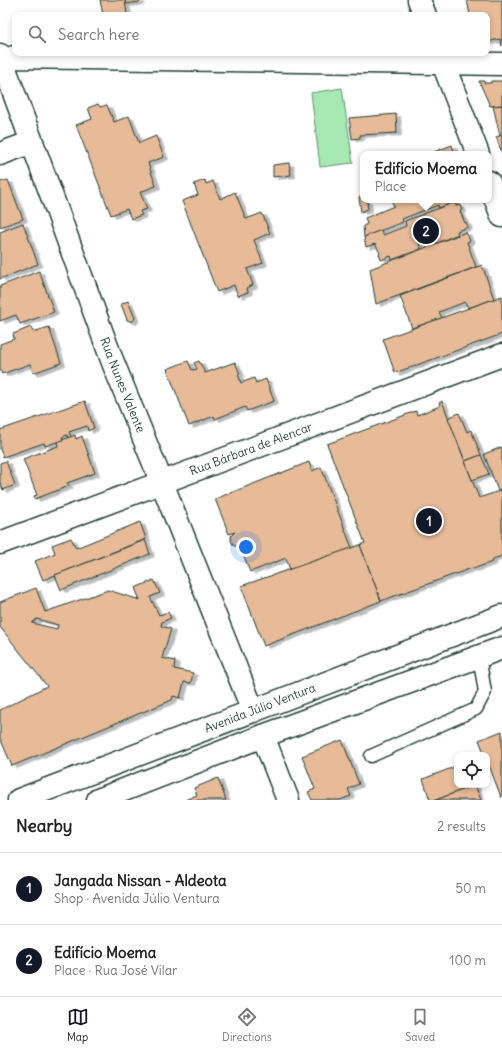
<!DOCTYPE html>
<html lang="en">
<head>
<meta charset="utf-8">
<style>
  body { margin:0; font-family:Delius,sans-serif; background:#f2f2f2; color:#222 }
  .controls { position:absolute; right:12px; bottom:12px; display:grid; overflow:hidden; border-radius:8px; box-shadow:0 2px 6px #0003 }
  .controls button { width:36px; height:36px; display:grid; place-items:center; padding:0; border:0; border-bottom:1px solid #e0e0e0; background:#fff; color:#222; font:20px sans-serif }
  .you { position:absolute; left:246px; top:547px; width:14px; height:14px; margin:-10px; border:3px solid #fff; border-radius:50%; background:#1a73e8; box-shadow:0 0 0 6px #1a73e833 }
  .badge { display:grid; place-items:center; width:26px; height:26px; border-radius:50%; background:#111827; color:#fff; font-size:13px; font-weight:700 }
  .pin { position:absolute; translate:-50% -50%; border:2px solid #fff; box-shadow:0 1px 4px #0006 }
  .popup { position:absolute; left:360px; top:151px; width:132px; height:52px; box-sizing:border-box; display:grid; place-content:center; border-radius:8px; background:#fff; filter:drop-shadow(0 1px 3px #0005); font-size:13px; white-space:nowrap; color:#767676 }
  .popup b { font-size:15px; color:#222 }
  .popup::after { content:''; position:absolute; left:50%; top:100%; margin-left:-8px; border:8px solid transparent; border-top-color:#fff }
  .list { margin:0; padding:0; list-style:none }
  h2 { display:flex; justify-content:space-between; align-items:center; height:52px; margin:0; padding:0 16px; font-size:17px }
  h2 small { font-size:13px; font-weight:400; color:#767676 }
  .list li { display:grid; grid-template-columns:26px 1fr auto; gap:12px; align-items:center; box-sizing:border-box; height:72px; padding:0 16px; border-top:1px solid #e0e0e0 }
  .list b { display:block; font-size:15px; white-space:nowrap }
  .list p { margin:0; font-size:13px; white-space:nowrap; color:#767676 }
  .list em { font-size:13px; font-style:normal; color:#767676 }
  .icon { flex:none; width:22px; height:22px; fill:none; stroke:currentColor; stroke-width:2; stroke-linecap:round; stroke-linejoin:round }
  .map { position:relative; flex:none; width:502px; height:800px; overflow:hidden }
  .search { position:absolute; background:#fff; box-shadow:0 2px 6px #0003; left:12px; right:12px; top:12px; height:44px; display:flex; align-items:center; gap:10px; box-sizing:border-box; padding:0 14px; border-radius:8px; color:#767676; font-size:15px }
  .sheet { height:196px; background:#fff }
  nav { display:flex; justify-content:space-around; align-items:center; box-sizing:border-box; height:56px; border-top:1px solid #e0e0e0; background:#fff; font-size:11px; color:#767676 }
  nav a { display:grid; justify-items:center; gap:2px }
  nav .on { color:#111827 }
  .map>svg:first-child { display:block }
  .garden { fill:#a7e9b3; stroke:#639374 }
  .building { fill:#e7ba98; stroke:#1f3d34; fill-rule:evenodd; filter:url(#shadow) }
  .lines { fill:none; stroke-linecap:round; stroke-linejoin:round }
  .service-casing { stroke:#1f3d34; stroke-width:15 }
  .minor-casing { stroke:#1f3d34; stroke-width:25 }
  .primary-casing { stroke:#1f3d34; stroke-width:25 }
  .service { stroke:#fff; stroke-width:12 }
  .minor { stroke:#fff; stroke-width:22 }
  .primary { stroke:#fff; stroke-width:22 }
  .labels { text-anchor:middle; stroke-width:4; stroke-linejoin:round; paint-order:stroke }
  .street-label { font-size:12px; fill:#1f3d34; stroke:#fff }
</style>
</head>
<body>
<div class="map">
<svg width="502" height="800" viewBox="0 0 502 800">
  <defs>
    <filter id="shadow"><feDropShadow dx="4.5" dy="2.5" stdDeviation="0" flood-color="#0004"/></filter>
  </defs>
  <rect width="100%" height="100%" fill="#fff"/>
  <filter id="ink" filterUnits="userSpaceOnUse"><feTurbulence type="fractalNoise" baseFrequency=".025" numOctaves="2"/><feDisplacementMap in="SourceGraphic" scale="8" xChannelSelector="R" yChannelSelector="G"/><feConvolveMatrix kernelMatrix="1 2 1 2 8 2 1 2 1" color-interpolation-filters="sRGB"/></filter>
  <g filter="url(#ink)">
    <polygon class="garden" points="342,88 353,163 320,167 311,93"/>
    <g class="building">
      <polygon points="100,0 125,0 127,15 103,15"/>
      <polygon points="125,0 140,0 140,2 126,4"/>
      <polygon points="467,0 502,0 502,46 500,39 487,42 487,15 470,15"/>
      <polygon points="479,81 484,81 484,83 491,83 491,81 502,81 502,105 490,106"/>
      <polygon points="98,104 100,107 107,105 114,122 129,116 139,143 156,136 164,157 148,163 156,186 140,192 147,209 140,211 142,215 131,219 127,209 111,215 76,125 92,119 88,108"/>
      <polygon points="502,105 502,135 500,136 493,106"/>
      <polygon points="396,114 397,133 360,135 360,138 352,139 349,118"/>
      <polygon points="502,135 502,153 496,137"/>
      <polygon points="452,145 455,154 429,154"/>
      <polygon points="289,163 291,175 273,177 273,165"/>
      <polygon points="8,180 23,219 0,227 0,182"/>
      <polygon points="205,180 206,184 213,181 220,199 235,192 246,219 262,213 270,233 254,240 263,263 247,269 253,285 247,288 248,292 238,296 234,285 217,292 182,201 198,195 194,184"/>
      <polygon points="359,197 363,197 363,200 367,200 368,209 361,212"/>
      <polygon points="391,200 454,200 455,202 439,208 438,205 402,219 403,222 364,237 363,226 367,224 365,218 394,206"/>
      <polygon points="455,202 456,206 460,205 462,210 460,211 465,223 466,222 468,227 457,231 458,234 430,246 426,237 418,240 421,249 392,260 391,256 381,260 379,254 380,253 375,244 366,247 364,237 381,230 383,235 406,226 405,221"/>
      <polygon points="23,223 38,264 0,279 0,232"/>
      <polygon points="466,232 470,241 467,242 476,267 376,304 370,269"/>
      <polygon points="482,265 494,299 468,308 465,302 439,312 442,318 412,328 400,296"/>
      <polygon points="39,271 54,312 20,324 16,315 0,321 0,286"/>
      <polygon points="502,296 502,334 395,373 383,339"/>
      <polygon points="128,301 135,318 132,322 127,320 121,304"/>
      <polygon points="31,327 33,332 49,327 61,363 33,373 30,364 2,374 0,369 0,344 14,339 13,334"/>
      <polygon points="188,361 192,370 197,369 194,363 199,361 205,373 235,362 240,374 238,374 241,383 254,378 256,383 266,379 274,401 247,411 245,407 215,419 214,416 189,426 167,369"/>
      <polygon points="85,401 94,428 88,431 87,426 69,432 71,437 68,438 67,435 62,437 63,440 45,446 44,443 3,457 0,449 0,430"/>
      <polygon points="442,401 479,498 502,490 502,556 493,559 492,562 473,569 472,568 381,601 360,545 365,543 327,444 416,411 417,415 440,406 439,403"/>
      <polygon points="459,413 467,432 471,430 481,455 465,461 448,418"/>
      <polygon points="75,435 76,439 82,436 95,473 67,483 69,486 35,499 34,496 37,495 23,459 58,446 57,442"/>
      <polygon points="502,447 502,490 498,491 484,454"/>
      <polygon points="481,455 489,474 472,480 465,461"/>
      <polygon points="6,461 15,485 3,490 0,482 0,463"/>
      <polygon points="309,462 312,471 321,467 352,548 290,570 286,558 250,572 240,546 234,546 231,541 231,536 235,532 229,534 215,499"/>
      <polygon points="140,522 146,539 43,580 35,561 55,553 52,545 71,538 76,548"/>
      <polygon points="145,540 150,554 61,590 55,575"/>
      <polygon points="360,545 381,601 264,646 241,586"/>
      <path d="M 154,580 L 160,593 L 150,597 L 159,615 L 168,612 L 171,618 L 162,622 L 161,626 L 171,629 L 162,658 L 175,661 L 174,669 L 193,673 L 191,683 L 184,682 L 180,698 L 173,696 L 172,700 L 12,766 L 0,738 L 0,710 L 47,686 L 0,627 L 0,602 L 36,588 L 45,612 L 108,590 L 140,600 L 135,588 ZM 37,619 L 58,625 L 57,629 L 32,623 Z"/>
      <polygon points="502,731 502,797 501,797 487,760 487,755 485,755 479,740"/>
      <polygon points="342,740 359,784 348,789 351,796 340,800 312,800 308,792 315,789 302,756"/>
      <polygon points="457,766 457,785 475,785 436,800 430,800 423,779"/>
      <polygon points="218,778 226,800 185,800 197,795 194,788"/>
      <polygon points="475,785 481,800 436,800"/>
    </g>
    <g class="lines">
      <g class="service-casing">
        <polyline id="service" points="371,756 476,709 485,692 479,656"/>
      </g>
      <g class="minor-casing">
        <g id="minor">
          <polyline points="419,0 425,15"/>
          <polyline points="439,53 478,154"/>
          <path id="s1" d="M 0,55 L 112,360 L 162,483 L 253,711"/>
          <polyline points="2,61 14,57 502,64"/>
          <polyline points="0,154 32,142"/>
          <polyline points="489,182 502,216"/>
          <path id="s2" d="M 0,543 L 502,355"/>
          <polyline points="263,736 288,800"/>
        </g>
      </g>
      <g class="primary-casing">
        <g id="primary">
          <path id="s3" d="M 19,800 L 502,616"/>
          <polyline points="98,800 263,736 502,648"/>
        </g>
      </g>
      <use href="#service" class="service"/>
      <use href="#minor" class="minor"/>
      <use href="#primary" class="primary"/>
    </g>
  </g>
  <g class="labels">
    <g class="street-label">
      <text dy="4" stroke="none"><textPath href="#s1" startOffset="352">Rua Nunes Valente</textPath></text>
      <text dy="4" stroke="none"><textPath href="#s2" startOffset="268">Rua Bárbara de Alencar</textPath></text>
      <text dy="4" stroke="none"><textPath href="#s3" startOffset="258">Avenida Júlio Ventura</textPath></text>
    </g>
  </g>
</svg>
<div class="controls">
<button><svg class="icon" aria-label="locate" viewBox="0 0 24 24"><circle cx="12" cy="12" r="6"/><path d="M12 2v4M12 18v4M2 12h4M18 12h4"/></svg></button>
</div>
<div class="you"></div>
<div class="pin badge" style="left:429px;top:521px">1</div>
<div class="pin badge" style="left:426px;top:231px">2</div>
<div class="popup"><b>Edifício Moema</b>Place</div>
<div class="search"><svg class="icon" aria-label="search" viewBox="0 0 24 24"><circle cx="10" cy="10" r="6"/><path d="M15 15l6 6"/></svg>Search here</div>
</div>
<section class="sheet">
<h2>Nearby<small>2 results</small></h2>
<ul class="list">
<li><span class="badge">1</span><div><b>Jangada Nissan - Aldeota</b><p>Shop · Avenida Júlio Ventura</p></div><em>50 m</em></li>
<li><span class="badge">2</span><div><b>Edifício Moema</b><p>Place · Rua José Vilar</p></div><em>100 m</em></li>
</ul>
</section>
<nav>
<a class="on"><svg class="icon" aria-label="map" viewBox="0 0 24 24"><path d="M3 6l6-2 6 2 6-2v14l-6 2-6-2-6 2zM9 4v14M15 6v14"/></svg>Map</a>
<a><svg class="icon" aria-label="directions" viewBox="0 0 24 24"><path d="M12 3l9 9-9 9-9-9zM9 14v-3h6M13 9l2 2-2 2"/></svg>Directions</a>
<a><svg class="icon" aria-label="saved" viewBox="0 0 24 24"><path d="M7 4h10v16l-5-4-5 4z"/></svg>Saved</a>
</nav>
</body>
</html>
